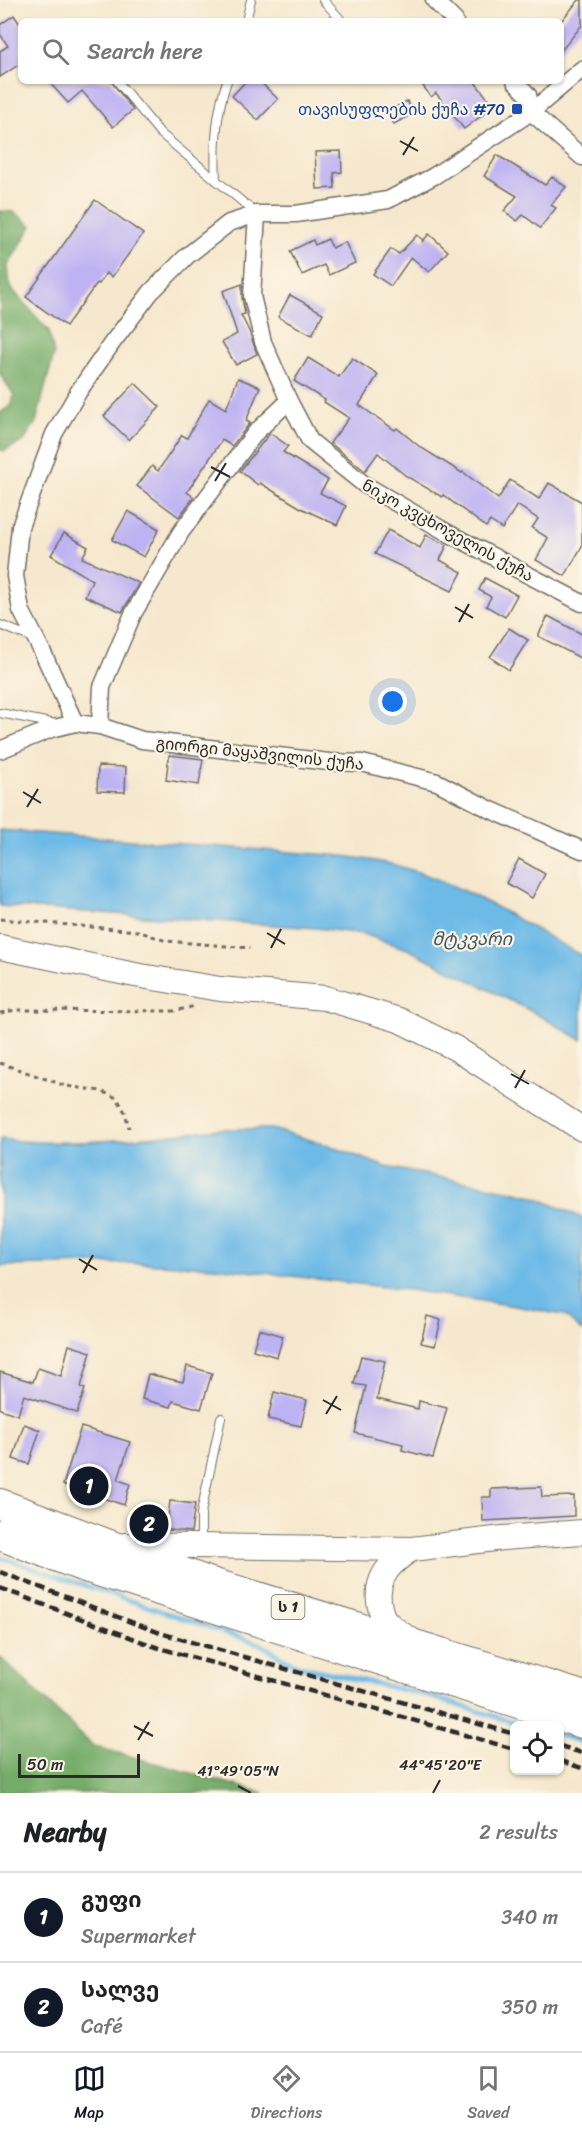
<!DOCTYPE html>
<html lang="en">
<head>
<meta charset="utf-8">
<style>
  body { margin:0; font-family:Sriracha,"Noto Sans Georgian",sans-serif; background:#f6f6f6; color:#202124 }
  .controls { position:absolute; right:18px; bottom:18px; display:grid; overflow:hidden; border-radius:9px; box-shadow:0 2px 4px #0004 }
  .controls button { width:54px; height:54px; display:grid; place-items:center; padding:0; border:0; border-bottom:2px solid #e0e0e0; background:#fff; color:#202124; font:30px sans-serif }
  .scale { position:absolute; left:18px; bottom:15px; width:122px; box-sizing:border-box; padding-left:6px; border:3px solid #2b2b2b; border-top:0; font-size:16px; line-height:21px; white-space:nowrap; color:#2b2b2b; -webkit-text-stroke:4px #fcf5e5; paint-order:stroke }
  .you { position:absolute; left:393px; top:702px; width:21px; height:21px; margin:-15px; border:4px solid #fff; border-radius:50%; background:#1a73e8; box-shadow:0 0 0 9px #1a73e833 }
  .badge { display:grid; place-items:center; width:39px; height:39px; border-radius:50%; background:#111827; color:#fff; font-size:20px; font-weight:700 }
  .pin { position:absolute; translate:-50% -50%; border:3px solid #fff; box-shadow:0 2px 6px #0006 }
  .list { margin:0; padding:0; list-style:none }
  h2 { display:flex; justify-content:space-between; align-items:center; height:78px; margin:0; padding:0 24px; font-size:26px }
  h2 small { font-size:20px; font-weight:400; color:#757577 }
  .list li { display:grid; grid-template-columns:39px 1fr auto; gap:18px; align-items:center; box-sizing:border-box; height:90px; padding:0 24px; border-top:2px solid #e0e0e0 }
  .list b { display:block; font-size:22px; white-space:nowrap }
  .list p { margin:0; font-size:20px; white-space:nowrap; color:#757577 }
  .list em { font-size:20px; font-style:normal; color:#757577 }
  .icon { flex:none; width:33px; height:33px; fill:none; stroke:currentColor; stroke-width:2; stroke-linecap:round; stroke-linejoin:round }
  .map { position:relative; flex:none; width:582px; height:1793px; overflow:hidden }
  .search { position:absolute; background:#fff; box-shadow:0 2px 4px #0004; left:18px; right:18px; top:18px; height:66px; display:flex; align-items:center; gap:15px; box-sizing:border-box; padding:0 21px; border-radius:9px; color:#757577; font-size:22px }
  .sheet { height:258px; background:#fff }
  nav { display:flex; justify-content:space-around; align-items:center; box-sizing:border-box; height:84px; border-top:2px solid #e0e0e0; background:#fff; font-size:16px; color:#757577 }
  nav a { display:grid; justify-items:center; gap:3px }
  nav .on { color:#111827 }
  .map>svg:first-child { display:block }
  .forest { fill:#75ac69; stroke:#506c4a; stroke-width:1.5 }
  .water { fill:#6dbae7; stroke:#4c7289; stroke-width:1.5 }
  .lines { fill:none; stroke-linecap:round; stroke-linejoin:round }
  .stream { stroke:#6dbae7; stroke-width:5 }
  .building { fill:#bdb2f3 }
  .lane-casing { stroke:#726d64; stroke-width:10 }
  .street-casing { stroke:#726d64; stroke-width:19 }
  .secondary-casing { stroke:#726d64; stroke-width:26 }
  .highway-casing { stroke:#726d64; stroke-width:32 }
  .path { stroke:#726d64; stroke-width:3; stroke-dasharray:4.5 4.5; stroke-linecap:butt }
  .lane { stroke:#fff; stroke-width:8 }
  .street { stroke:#fff; stroke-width:16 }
  .secondary { stroke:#fff; stroke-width:24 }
  .highway { stroke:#fff; stroke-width:30 }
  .rail { stroke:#2b2b2b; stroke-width:4.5; stroke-dasharray:9 4.5; stroke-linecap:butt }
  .ticks { fill:none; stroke:#2b2b2b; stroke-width:2 }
  .transit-dot { fill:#1a4fb4; stroke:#fcf5e5; stroke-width:2 }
  .labels { text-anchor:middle; stroke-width:4.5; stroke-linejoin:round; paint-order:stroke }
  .shield { fill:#fcf5e5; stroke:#6a6863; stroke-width:1.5 }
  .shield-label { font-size:15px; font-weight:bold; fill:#2b2b2b }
  .transit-label { font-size:16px; fill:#164399; stroke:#fcf5e5; text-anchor:end }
  .street-label { font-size:16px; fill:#2b2b2b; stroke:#fcf5e5 }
  .water-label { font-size:18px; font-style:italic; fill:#3f5663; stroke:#fcf5e5 }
  .ticks-label { font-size:15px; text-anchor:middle; fill:#2b2b2b; stroke:#fcf5e5; stroke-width:4.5; stroke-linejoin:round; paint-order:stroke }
</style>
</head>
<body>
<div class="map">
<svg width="582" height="1793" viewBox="0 0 582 1793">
  <rect width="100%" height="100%" fill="#fcf5e5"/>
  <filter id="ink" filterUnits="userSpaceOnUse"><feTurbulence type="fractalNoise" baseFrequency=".0167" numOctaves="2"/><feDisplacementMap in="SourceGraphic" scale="12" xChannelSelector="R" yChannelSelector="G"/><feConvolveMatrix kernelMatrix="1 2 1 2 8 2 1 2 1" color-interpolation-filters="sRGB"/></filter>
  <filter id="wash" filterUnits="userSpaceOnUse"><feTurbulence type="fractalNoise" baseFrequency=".008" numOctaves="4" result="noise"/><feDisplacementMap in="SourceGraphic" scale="24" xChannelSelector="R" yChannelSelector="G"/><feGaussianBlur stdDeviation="1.35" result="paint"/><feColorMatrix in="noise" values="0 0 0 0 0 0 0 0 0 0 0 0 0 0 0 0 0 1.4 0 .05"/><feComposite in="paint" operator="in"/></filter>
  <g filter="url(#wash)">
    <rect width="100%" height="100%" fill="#f6e8ce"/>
    <g class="forest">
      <polygon points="0,211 14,212 32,226 8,265 10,287 49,331 54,354 36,422 24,441 4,451 0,450 0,413 10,406 14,395 0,374"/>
      <polygon points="0,1657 93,1746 264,1793 0,1793"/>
    </g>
    <g class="water">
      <path d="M 0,830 L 343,856 C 361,859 381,861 398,866 C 464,884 523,923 582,956 L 582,1040 L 529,1010 L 410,950 L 363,934 L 317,928 L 0,906 Z"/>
      <path d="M 221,1129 L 272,1129 L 328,1145 L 386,1167 L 488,1186 L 533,1196 L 578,1216 L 582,1218 L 582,1331 L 564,1315 L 515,1306 L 409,1290 L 215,1267 L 142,1263 L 0,1266 L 0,1139 C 74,1148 147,1137 221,1129 Z"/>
    </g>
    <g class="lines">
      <g class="stream">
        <polyline points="0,1557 260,1644 295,1665 425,1695 527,1726"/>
        <polyline points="560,1735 582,1742"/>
      </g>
    </g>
    <g id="blocks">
      <g class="building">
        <polygon points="579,0 582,0 582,25 561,51 561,21"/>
        <polygon points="14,15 21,26 21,63 0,77 0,51 8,46 0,34 0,25"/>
        <polygon points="48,81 111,81 133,110 113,127 82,91 68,103"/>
        <polygon points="246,81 259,81 278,99 258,120 232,96"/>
        <polygon points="427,81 474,81 494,106 464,129 436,93 431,97 423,86 428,83"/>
        <polygon points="407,101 414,113 394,124 387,112"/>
        <polygon points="341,151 342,172 334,173 335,188 317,189 315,152"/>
        <polygon points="497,155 545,185 552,177 566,187 551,205 556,208 540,228 523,215 517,221 504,211 517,196 484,176"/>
        <polygon points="95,200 143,234 112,277 106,273 99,284 97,283 66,326 26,297"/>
        <polygon points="429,234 448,251 429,272 411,257 391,286 373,274 391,249 399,254 417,235 423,240 422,242"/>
        <polygon points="328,239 332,248 345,242 355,263 329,275 324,265 302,275 290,251 313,240 315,245"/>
        <polygon points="242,284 242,298 245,314 241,315 249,331 257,354 236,365 222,342 237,334 223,291"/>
        <polygon points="290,295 323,313 312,335 278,317"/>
        <polygon points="308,358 339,377 352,358 378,375 359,405 395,430 397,428 420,447 462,473 463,472 498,499 510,480 539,499 549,483 582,502 582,546 565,576 536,560 548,538 532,528 538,519 517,505 502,529 490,521 486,527 443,495 442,497 406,476 378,453 365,471 330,443 349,418 324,402 325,400 294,381"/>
        <polygon points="238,378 260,387 246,421 250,423 232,446 222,440 187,492 194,497 179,517 137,486 152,466 158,471 182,435 187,438 209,399 226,409"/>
        <polygon points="135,383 160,407 129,440 104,416"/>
        <polygon points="270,433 288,446 283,452 328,480 320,493 346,506 337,525 301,508 260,483 258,485 240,471"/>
        <polygon points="128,511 159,529 144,557 112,540"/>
        <polygon points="388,530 420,548 426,535 447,545 440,560 462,572 452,591 375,554"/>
        <polygon points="64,533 88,547 82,558 139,583 122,612 85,596 92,580 51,555"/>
        <polygon points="485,578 517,595 505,617 486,606 491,597 479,590"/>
        <polygon points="548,616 582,634 582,659 538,636"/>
        <polygon points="509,628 528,640 509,670 490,657"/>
        <polygon points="169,755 203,759 199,785 166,780"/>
        <polygon points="98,766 126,767 125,792 97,791"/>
        <polygon points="519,859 545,874 532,898 506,883"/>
        <polygon points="427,1316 441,1320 435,1346 421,1343"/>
        <polygon points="259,1329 283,1336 277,1357 253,1350"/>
        <polygon points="69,1345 91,1352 81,1387 85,1389 77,1413 24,1395 18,1415 0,1409 0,1372 33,1382 38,1368 61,1376"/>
        <polygon points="361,1356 385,1361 377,1399 418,1409 419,1401 447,1408 433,1458 402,1450 403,1444 355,1433 366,1386 354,1384"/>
        <polygon points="187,1366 212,1373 201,1409 173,1401 171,1407 142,1399 148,1374 183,1382"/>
        <polygon points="274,1392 307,1400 301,1426 268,1419"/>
        <polygon points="24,1424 40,1430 29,1464 13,1459"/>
        <polygon points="81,1427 130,1442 118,1480 130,1484 124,1505 63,1485"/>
        <polygon points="541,1487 542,1497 574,1496 574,1516 483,1521 482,1497 491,1497 491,1489"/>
        <polygon points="170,1501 195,1504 191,1532 145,1528 147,1515 168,1518"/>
      </g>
    </g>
  </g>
  <g filter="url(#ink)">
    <use href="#blocks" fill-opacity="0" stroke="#726d64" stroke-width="1.5"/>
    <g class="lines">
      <g class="lane-casing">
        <g id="lane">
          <polyline points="323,0 342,21"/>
          <polyline points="246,21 251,0"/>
          <polyline points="117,81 160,133 216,180"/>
          <path d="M 227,81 C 216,113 214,146 216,180 L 257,214"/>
          <polyline points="0,625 33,638"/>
          <polyline points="0,713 56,724"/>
          <polyline points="201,1544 201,1513 221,1418"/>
        </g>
      </g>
      <g class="street-casing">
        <g id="street">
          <polyline points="434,0 455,21"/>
          <polyline points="515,81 528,95 531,112"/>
          <polyline points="531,112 582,157"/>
          <polyline points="257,214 252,296 263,342 289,401 310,441 365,485 448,533 582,603"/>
          <polyline points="75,723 43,653 21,610 15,576 20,527 54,434 79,391 112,343 151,292 187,256 229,223 257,214 296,214 388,200 434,176 531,112 582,69"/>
          <polyline points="100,726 102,687 133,614 181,532 256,432 289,401"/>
          <polyline points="0,750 51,729 75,723 100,726 142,740 329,762 362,763 437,782 489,809 582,850"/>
        </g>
      </g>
      <g class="secondary-casing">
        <g id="secondary">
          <polyline points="0,947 135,975 220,989 325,998 399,1020 455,1048 582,1129"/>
          <polyline points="125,1545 412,1549 503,1538 582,1532"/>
          <path d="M 411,1640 C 402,1634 391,1628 385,1620 C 381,1615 380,1608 379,1602 C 376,1576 392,1561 412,1549"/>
        </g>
      </g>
      <g class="highway-casing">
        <g id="highway">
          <polyline points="0,1504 205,1581 582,1696"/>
          <polyline points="0,1535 82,1566 582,1723"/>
        </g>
      </g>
      <g class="path">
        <polyline points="0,919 138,931 166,941 250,948"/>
        <polyline points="0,1013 16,1010 175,1011 195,1006"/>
        <polyline points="0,1063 66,1086 101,1091 117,1098 125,1112 129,1128"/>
      </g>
      <use href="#lane" class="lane"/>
      <use href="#street" class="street"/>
      <use href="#secondary" class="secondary"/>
      <use href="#highway" class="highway"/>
      <g class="rail">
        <polyline points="0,1572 160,1633 514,1734"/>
        <polyline points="0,1588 156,1647 514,1749"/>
        <polyline points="560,1746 582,1753"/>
        <polyline points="560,1761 582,1768"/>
      </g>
    </g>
  </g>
  <path class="ticks" d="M 400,141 L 418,151M 403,155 L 414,137M 211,467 L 230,477M 215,481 L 226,463M 455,607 L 473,618M 459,622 L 469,604M 23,792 L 41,803M 27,807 L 38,789M 267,933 L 285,944M 271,948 L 281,929M 511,1074 L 529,1084M 515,1088 L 525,1070M 79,1259 L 97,1270M 83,1273 L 93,1255M 323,1400 L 341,1410M 326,1414 L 337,1396M 134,1726 L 153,1736M 138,1740 L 149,1722M 238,1786 L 251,1793M 433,1793 L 440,1780"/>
  <rect class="transit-dot" x="511" y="103" width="12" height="12" rx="3"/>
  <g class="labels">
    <rect class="shield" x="271.5" y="1595" width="33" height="24" rx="4.5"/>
    <g class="shield-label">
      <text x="288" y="1612">ს 1</text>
    </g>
    <g class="transit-label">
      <text x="505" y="115">თავისუფლების ქუჩა #70</text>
    </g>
    <g class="street-label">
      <text transform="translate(448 530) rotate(29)" y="6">ნიკო კვცხოველის ქუჩა</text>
      <text transform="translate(260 753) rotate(6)" y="6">გიორგი მაყაშვილის ქუჩა</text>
    </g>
    <g class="water-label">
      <text x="472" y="945">მტკვარი</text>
    </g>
  </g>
  <g class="ticks-label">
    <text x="440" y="1770">44°45'20"E</text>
    <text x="238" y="1776">41°49'05"N</text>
  </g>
</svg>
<div class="controls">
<button><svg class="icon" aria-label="locate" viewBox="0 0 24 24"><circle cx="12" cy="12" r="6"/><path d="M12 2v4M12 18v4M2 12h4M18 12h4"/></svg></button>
</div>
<div class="scale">50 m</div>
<div class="you"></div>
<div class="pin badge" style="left:89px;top:1486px">1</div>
<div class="pin badge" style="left:149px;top:1524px">2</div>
<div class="search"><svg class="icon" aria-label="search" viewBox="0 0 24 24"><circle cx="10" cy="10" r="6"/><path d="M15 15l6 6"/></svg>Search here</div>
</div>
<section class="sheet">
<h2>Nearby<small>2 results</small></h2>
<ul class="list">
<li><span class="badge">1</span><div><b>გუფი</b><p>Supermarket</p></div><em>340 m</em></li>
<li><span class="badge">2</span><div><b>სალვე</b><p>Café</p></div><em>350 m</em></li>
</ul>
</section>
<nav>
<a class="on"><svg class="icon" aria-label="map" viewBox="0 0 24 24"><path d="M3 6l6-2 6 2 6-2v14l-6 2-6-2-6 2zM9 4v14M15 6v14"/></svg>Map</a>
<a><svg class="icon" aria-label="directions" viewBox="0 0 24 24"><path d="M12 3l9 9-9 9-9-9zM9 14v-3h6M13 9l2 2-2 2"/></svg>Directions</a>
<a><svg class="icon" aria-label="saved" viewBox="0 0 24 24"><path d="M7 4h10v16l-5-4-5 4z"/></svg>Saved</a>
</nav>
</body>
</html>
